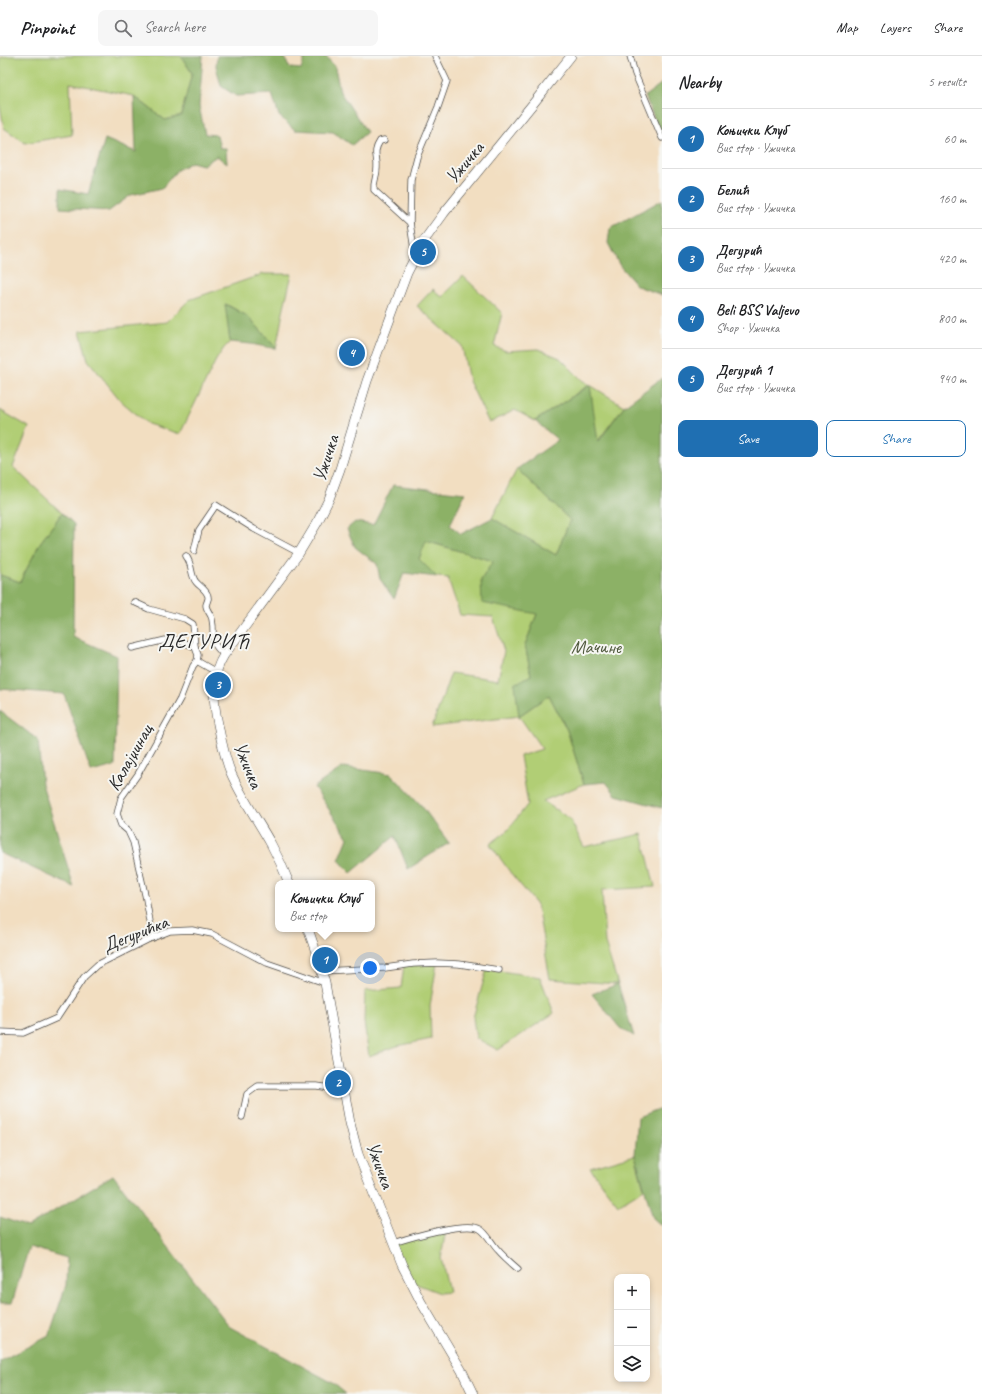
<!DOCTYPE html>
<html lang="en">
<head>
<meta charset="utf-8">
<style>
  body { margin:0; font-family:Caveat,sans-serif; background:#f6f6f6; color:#202124 }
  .controls { position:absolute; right:12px; bottom:12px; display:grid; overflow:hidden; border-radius:8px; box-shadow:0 2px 6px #0003 }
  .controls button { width:36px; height:36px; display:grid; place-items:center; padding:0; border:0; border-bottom:1px solid #e0e0e0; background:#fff; color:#202124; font:20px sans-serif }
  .you { position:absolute; left:370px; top:912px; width:14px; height:14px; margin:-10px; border:3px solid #fff; border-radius:50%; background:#1a73e8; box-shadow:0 0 0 6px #1a73e833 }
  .badge { display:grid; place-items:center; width:26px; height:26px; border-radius:50%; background:#1f6fb2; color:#fff; font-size:13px; font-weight:700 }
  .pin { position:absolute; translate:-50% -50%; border:2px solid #fff; box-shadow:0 1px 4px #0006 }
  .popup { position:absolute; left:275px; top:824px; width:100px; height:52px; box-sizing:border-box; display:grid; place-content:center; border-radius:8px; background:#fff; filter:drop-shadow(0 1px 3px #0005); font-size:13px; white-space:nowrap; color:#757577 }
  .popup b { font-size:15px; color:#202124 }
  .popup::after { content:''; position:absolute; left:50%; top:100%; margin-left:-8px; border:8px solid transparent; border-top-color:#fff }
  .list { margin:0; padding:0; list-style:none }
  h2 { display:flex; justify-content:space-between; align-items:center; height:52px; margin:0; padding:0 16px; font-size:17px }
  h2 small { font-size:13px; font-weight:400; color:#757577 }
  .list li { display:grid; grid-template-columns:26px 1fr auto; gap:12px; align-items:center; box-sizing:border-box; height:60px; padding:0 16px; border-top:1px solid #e0e0e0 }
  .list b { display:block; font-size:15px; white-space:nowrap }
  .list p { margin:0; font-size:13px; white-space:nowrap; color:#757577 }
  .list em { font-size:13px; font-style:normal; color:#757577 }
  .actions { display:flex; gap:8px; padding:12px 16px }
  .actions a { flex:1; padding:9px 0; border:1px solid #1f6fb2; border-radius:8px; text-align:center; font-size:14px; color:#1f6fb2 }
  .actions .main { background:#1f6fb2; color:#fff }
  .icon { flex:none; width:22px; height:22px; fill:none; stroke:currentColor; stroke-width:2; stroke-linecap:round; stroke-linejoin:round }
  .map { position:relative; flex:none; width:662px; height:1338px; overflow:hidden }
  header { display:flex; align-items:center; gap:24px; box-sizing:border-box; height:56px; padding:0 20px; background:#fff; border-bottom:1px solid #e0e0e0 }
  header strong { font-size:19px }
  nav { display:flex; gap:22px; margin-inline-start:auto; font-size:14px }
  .search { width:280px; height:36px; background:#f6f6f6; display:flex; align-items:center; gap:10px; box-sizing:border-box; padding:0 14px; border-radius:8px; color:#757577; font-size:15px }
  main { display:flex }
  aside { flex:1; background:#fff }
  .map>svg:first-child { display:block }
  .green { fill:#b1ce75; stroke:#6e7c50 }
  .forest { fill:#8cb166; stroke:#5c6e48 }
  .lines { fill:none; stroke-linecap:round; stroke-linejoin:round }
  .minor-casing { stroke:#494642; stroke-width:7 }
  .primary-casing { stroke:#494642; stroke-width:10 }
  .minor { stroke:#fff; stroke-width:5.5 }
  .primary { stroke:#fff; stroke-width:9 }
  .labels { text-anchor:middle; stroke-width:4; stroke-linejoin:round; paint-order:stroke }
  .street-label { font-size:19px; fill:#2b2b2b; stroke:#f6f6f2 }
  .park-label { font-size:19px; fill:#535c41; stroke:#f6f6f2 }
  .quarter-label { font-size:21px; letter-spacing:1px; fill:#2b2b2b; stroke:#f6f6f2 }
</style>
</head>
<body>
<header>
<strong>Pinpoint</strong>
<div class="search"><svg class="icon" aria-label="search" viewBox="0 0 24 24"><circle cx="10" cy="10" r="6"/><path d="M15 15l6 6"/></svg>Search here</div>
<nav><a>Map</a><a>Layers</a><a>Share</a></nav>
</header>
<main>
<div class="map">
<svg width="662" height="1338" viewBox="0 0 662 1338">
  <rect width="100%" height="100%" fill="#f6f6f2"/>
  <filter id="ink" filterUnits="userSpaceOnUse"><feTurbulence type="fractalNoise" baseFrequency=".025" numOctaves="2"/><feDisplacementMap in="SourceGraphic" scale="8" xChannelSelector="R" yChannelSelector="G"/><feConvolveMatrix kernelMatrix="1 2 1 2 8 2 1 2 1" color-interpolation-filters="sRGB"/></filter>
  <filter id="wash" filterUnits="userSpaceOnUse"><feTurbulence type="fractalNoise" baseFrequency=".012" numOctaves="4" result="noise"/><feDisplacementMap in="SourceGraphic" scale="16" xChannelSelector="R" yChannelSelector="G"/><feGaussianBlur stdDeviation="0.9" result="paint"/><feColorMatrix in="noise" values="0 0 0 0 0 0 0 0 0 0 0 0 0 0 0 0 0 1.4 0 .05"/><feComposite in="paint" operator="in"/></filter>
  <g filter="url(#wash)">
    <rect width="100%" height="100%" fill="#f2dec1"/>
    <g class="green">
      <polygon points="8,0 181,0 192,17 181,60 165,64 134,40 70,27 72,79 25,87 4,72 0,50 0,2"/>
      <polygon points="263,218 292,218 284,251 276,293 249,261 226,248 230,286 224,292 216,304 180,378 148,368 121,345 88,304 80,275 167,266 189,244"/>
      <polygon points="463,220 502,257 494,290 506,295 538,293 560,302 582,324 624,350 597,386 589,329 535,365 515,354 489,367 469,325 462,290 417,250 433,233 442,241"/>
      <polygon points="0,354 29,371 13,411 62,457 40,487 20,526 0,519"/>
      <polygon points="517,413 570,464 556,499 492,462"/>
      <polygon points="425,485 494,505 481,524 537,558 525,589 531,619 519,660 549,639 567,674 584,728 543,745 570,763 584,791 642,778 655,831 602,834 605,887 618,928 550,923 537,849 510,816 490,788 506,776 528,748 520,700 542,693 519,660 432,671 451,617 498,624 504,595 493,561 460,559 448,522 437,521 419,503"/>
      <polygon points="437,907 430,950 431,983 397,990 369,1000 364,966 365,935 401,932 404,909"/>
      <polygon points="487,913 540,921 554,957 498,994 476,982 473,962"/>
      <polygon points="635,1099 644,1133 618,1149 590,1112"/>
      <polygon points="446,1173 441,1202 449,1236 440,1237 411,1226 393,1187"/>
    </g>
    <g class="forest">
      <polygon points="181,0 203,0 199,50 205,78 217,79 220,92 226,92 227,108 217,100 203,109 192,106 177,114 162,132 131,139 109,155 60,152 60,133 88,138 105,83 136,96 134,40 165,64 181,60 192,17"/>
      <polygon points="217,0 283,0 290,12 301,13 305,0 326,0 335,11 340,36 367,76 352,89 333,76 295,74 279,60 272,38 236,40 221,30 216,10"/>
      <polygon points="662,27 662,82 645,40"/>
      <polygon points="662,144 662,239 637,230 620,210 608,187 610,172"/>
      <polygon points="225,248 249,261 277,293 251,288 230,286"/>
      <polygon points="662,322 662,752 616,739 606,726 584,728 567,674 549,639 519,660 515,628 531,619 525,589 537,558 482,547 481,524 493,505 426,485 419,503 437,521 404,517 394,543 380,523 377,508 355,491 347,473 355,466 373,469 393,429 465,437 450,469 461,478 492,462 556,499 570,464 517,413 558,384 535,365 590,329 598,386 624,350"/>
      <polygon points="62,457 74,468 73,581 117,600 115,710 91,716 64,638 0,633 0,519 20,526 40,487"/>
      <polygon points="0,655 38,684 42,728 74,831 0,797"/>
      <polygon points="343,711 391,718 421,749 449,787 408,813 395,780 351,817 339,804 348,782 314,731"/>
      <polygon points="618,928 634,980 620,972 592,938"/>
      <polygon points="662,1052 662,1170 653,1162 635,1099 638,1061 655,1054"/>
      <polygon points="113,1119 230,1271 333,1327 346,1338 0,1338 0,1305 49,1280 66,1229 67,1202 29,1191 12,1247 0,1247 0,1161 28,1171"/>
    </g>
  </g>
  <g filter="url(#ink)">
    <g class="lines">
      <g class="minor-casing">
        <g id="minor">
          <polyline points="630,0 635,18 662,82"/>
          <path d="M 384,84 L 380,85 C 372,97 378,101 377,112 C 377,121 373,125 374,134 L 410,167"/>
          <polyline points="415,200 410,167 411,124 417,101 438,51 447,25 435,0"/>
          <polyline points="194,495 199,474 216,449 254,473 299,497"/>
          <path d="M 186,500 C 193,509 190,519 196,526 C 200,531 206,533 208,540 C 209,543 207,545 206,549 C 206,554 211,558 212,563 C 216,582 207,583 224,599"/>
          <polyline points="134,546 149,553 185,563 193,568 195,591 198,599 197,605"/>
          <polyline points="132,592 170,583 178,584 195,591"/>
          <polyline points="153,882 146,843 133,786 128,775 121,769 117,758 121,742 138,718 180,643 193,610 197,605 216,616"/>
          <polyline points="322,915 385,912 413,908 437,907 459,908 499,914"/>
          <polyline points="0,976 23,977 57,962 84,921 97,909 147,884 170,875 192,874 212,878 267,907 325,927"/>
          <polyline points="242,1061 247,1038 258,1030 317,1030 344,1034"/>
          <path d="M 393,1187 C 409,1182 465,1165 480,1173 C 487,1177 492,1188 498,1194 C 504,1201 511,1207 518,1213"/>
        </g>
      </g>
      <g class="primary-casing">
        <g id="primary">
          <path d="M 289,827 C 284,814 278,801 271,788 C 258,765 242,742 231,717 C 223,698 220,678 216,658 C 213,638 212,618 224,599 L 299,497 L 317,467 L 329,443 L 340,413 L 367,325 L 407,217 L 423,186 L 444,157 L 536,44 L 571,0"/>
          <polyline points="308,873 316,896 325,927 350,1067 358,1098 402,1209 421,1246 462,1315 473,1338"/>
        </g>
      </g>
      <use href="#minor" class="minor"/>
      <use href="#primary" class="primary"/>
    </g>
  </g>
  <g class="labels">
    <g class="street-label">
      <text transform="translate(464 106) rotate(-50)" y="7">Ужичка</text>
      <text transform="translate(325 402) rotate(-72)" y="7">Ужичка</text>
      <text transform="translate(129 701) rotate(-60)" y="7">Калајџинац</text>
      <text transform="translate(249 709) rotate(68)" y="7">Ужичка</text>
      <text transform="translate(135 877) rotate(-22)" y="7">Дегурићка</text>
      <text transform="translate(381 1109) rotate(70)" y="7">Ужичка</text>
    </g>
    <g class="park-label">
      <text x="596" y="597">Мачине</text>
    </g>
    <g class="quarter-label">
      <text x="204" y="592">ДЕГУРИЋ</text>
    </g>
  </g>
</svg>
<div class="controls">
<button>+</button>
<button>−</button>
<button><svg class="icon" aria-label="layers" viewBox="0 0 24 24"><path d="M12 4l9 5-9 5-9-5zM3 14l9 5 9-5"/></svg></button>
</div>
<div class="you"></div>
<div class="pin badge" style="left:325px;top:904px">1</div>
<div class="popup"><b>Коњички Клуб</b>Bus stop</div>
<div class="pin badge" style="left:338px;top:1027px">2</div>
<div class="pin badge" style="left:218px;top:629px">3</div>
<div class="pin badge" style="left:352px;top:297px">4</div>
<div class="pin badge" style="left:423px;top:196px">5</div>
</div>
<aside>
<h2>Nearby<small>5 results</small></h2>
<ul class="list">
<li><span class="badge">1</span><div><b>Коњички Клуб</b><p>Bus stop · Ужичка</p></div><em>60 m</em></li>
<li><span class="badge">2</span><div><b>Белић</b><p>Bus stop · Ужичка</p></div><em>160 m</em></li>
<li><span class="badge">3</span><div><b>Дегурић</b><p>Bus stop · Ужичка</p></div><em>420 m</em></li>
<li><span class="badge">4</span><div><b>Beli BSS Valjevo</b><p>Shop · Ужичка</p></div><em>800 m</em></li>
<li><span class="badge">5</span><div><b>Дегурић 1</b><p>Bus stop · Ужичка</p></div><em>940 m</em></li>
</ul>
<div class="actions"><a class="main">Save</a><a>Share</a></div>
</aside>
</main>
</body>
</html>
